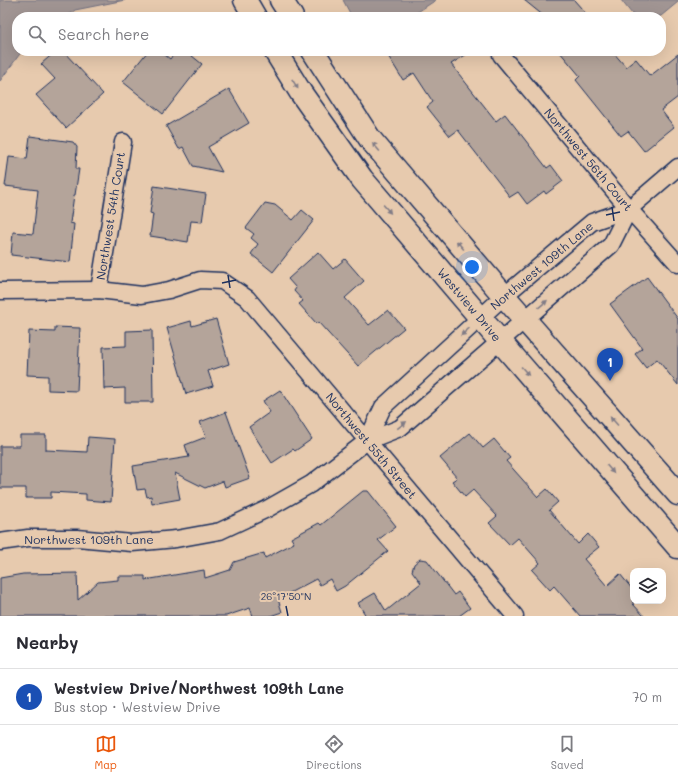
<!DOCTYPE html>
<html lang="en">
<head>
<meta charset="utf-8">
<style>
  body { margin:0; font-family:Mali,sans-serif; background:#f7f7f7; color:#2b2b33 }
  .controls { position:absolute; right:12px; bottom:12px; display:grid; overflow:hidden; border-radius:8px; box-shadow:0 4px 16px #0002 }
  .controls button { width:36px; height:36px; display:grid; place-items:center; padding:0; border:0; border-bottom:1px solid #e1e1e2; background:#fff; color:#2b2b33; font:20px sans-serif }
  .you { position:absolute; left:472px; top:267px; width:14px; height:14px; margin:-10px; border:3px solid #fff; border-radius:50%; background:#1a73e8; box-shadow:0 0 0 6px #1a73e833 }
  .badge { display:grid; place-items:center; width:26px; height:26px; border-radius:50%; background:#ea580c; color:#fff; font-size:13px; font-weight:700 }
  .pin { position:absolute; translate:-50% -33px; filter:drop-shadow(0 1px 2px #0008) }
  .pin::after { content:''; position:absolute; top:21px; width:14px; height:12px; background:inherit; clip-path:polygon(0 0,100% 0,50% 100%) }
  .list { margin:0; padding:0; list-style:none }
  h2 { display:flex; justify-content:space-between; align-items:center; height:52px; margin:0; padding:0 16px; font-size:17px }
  h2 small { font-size:13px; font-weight:400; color:#7c7c81 }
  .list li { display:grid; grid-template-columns:26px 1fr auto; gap:12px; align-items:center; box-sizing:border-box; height:56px; padding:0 16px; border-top:1px solid #e1e1e2 }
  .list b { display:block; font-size:15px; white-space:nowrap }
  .list p { margin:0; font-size:13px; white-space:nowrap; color:#7c7c81 }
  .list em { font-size:13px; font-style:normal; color:#7c7c81 }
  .icon { flex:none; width:22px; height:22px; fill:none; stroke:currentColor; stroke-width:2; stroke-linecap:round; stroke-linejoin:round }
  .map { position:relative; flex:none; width:678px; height:616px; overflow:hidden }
  .search { position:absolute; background:#fff; box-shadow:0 4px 16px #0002; left:12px; right:12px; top:12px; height:44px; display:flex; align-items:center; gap:10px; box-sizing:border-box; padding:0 14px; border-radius:16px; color:#7c7c81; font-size:15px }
  .sheet { height:108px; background:#fff }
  nav { display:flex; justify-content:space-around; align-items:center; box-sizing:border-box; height:56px; border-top:1px solid #e1e1e2; background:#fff; font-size:11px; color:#7c7c81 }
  nav a { display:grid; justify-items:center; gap:2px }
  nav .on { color:#ea580c }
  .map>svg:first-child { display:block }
  .water { fill:#a19593; stroke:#6b6c7e }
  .building { fill:#b4a49a; stroke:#1b2f5e }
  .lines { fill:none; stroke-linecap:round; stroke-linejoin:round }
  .street-casing { stroke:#1b2f5e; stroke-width:19 }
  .secondary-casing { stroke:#1b2f5e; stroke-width:25 }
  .street { stroke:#e7caae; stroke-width:16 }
  .secondary { stroke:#e7caae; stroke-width:22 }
  .oneway { fill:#817c86 }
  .ticks { fill:none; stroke:#1b2f5e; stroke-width:1.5 }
  .labels { text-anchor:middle; stroke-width:4; stroke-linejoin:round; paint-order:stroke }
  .street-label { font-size:12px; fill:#1b2f5e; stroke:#e7caae }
  .ticks-label { font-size:10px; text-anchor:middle; fill:#1b2f5e; stroke:#e7caae; stroke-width:4; stroke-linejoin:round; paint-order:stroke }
</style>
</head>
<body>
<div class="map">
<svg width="678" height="616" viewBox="0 0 678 616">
  <rect width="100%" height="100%" fill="#e7caae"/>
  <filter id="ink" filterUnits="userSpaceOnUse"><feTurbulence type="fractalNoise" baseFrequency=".025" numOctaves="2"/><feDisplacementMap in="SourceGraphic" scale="8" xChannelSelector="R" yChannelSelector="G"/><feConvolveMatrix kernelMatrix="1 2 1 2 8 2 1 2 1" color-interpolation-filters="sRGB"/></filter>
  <g filter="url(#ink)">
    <g class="water">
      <polygon points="0,0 125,0 75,10 66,17 17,17 17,51 22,51 0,81"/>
      <polygon points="343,0 436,0 410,17 352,17"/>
      <polygon points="621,0 678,0 678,2 661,16 642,17 632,14"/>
    </g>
    <g class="building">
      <polygon points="524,0 574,0 589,17 545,17"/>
      <polygon points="56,51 63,51 103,94 66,128 36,95 55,79 41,64"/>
      <polygon points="148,51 160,51 170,59 176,51 186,51 202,64 163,114 123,82"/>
      <polygon points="385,51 472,51 451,64 496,121 505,114 547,168 551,165 563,181 546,194 544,191 527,204 518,192 510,197 458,130 450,136 427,107 433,102 414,73 403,80"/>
      <polygon points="559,51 612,51 626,67 636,59 650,76 678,54 678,97 661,110 674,127 644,151 628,131 621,136 576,80 580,76"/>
      <polygon points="229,89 249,123 208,147 222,172 193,166 183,147 179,149 166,126"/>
      <polygon points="30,136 73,142 77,147 76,169 79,169 75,195 74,195 70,223 74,224 70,262 11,255 13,232 33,234 38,190 5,186 9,157 27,159"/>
      <polygon points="154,186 206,194 202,222 191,221 188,242 150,236 153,214 150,213"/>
      <polygon points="265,203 275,205 293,220 302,210 314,220 273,272 251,254 258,244 251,238 254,234 246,228"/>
      <polygon points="318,252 333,269 345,259 364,281 345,298 369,325 388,310 404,328 358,366 318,322 316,323 299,304 303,301 294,291 296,288 288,279"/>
      <polygon points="647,277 678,319 678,385 657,359 646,368 635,354 642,348 610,304"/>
      <polygon points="216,319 229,364 208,371 213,386 186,394 167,328 191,321 192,326"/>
      <polygon points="55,327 80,328 77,391 48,390 48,376 27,375 29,331 55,332"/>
      <polygon points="152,330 153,402 125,402 125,388 104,389 103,347 126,346 126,331"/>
      <polygon points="280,390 312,439 295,451 293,449 272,463 249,427 270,412 263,401"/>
      <polygon points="226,412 250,478 225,487 223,481 205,488 175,473 180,499 152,504 151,496 147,497 145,489 137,490 133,466 189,457 185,445 206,437 200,422"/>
      <polygon points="470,433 483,448 494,439 510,458 506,461 538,497 547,489 558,502 549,510 578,544 588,534 599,547 584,559 607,586 620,574 633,590 633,604 644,616 580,616 554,586 550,590 532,570 540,563 518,538 510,545 489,523 497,516 473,490 465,497 452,481 457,478 440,458"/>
      <polygon points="20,435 46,435 46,450 87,452 88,437 115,439 111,502 86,500 86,494 51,492 51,498 26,498 26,488 0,488 0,446 20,446"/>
      <polygon points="363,491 368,491 396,526 378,540 388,551 345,586 336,591 330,579 320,585 316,579 278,599 282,612 270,616 253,616 250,608 226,616 0,616 0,578 23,574 77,573 78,600 98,582 118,580 118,576 145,576 145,580 204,570 205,578 230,570 234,562 264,553 265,558 294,543 291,538 319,523 321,525"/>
      <polygon points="420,559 427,560 454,595 458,592 470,608 459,616 366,616 358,603 375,593 386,611 421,583 412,571 414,564"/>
    </g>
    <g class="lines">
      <g class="street-casing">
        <g id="street">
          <polyline points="501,55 629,209 678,264"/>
          <polyline points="99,290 123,142"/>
          <polyline points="0,291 99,290 142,295 169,290 200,280 222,281 247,298 515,616"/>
          <polyline points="367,441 383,407 504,296 592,222 629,209 678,167"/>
          <polyline points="0,542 28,538 77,538 132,543 176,539 220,531 267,509 311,484 367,441 400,428 611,245 629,209"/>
        </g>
      </g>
      <g class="secondary-casing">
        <g id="secondary">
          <polyline points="245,0 255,17"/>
          <polyline points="281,0 292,17"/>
          <polyline points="275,51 301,93 362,179 500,341 678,547"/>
          <polyline points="313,51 370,139 504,296 678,494"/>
        </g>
      </g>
      <use href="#street" class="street"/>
      <use href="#secondary" class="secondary"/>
    </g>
    <defs><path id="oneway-solid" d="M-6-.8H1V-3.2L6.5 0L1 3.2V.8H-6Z"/></defs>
    <g class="oneway">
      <use href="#oneway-solid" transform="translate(295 84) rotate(58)"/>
      <use href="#oneway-solid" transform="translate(376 147) rotate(-130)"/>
      <use href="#oneway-solid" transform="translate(387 209) rotate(49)"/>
      <use href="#oneway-solid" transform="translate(460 245) rotate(-130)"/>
      <use href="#oneway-solid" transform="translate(543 304) rotate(-40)"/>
      <use href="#oneway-solid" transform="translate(465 332) rotate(138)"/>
      <use href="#oneway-solid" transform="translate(525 371) rotate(49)"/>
      <use href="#oneway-solid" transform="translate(614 421) rotate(-132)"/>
      <use href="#oneway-solid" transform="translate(402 425) rotate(-37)"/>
      <use href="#oneway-solid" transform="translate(610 469) rotate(49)"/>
    </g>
  </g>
  <path class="ticks" d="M 612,207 L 614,221M 606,215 L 620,212M 228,275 L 230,288M 222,283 L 236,280M 286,606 L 288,616"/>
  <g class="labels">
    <g class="street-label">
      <text transform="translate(588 160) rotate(50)" y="4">Northwest 56th Court</text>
      <text transform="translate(111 216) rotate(-81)" y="4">Northwest 54th Court</text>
      <text transform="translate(542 266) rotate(-40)" y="4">Northwest 109th Lane</text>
      <text transform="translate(469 305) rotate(50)" y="4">Westview Drive</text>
      <text transform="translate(371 446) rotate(50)" y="4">Northwest 55th Street</text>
      <text x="89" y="544">Northwest 109th Lane</text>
    </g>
  </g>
  <g class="ticks-label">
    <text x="286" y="600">26°17'50"N</text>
  </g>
</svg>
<div class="controls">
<button><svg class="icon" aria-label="layers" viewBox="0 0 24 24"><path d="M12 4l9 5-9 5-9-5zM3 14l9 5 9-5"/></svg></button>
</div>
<div class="you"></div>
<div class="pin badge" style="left:610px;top:381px;background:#1a4fb4">1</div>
<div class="search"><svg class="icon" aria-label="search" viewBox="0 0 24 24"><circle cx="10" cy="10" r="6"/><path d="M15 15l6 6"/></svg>Search here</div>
</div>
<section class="sheet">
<h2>Nearby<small></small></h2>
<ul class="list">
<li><span class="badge" style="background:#1a4fb4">1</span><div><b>Westview Drive/Northwest 109th Lane</b><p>Bus stop · Westview Drive</p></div><em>70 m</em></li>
</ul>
</section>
<nav>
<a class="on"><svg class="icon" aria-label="map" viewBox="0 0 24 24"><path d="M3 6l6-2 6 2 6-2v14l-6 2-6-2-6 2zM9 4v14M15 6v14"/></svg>Map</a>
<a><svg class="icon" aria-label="directions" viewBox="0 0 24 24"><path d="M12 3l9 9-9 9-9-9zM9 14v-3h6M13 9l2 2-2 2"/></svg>Directions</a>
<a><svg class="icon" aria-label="saved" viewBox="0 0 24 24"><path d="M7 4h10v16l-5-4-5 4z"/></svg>Saved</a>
</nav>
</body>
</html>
